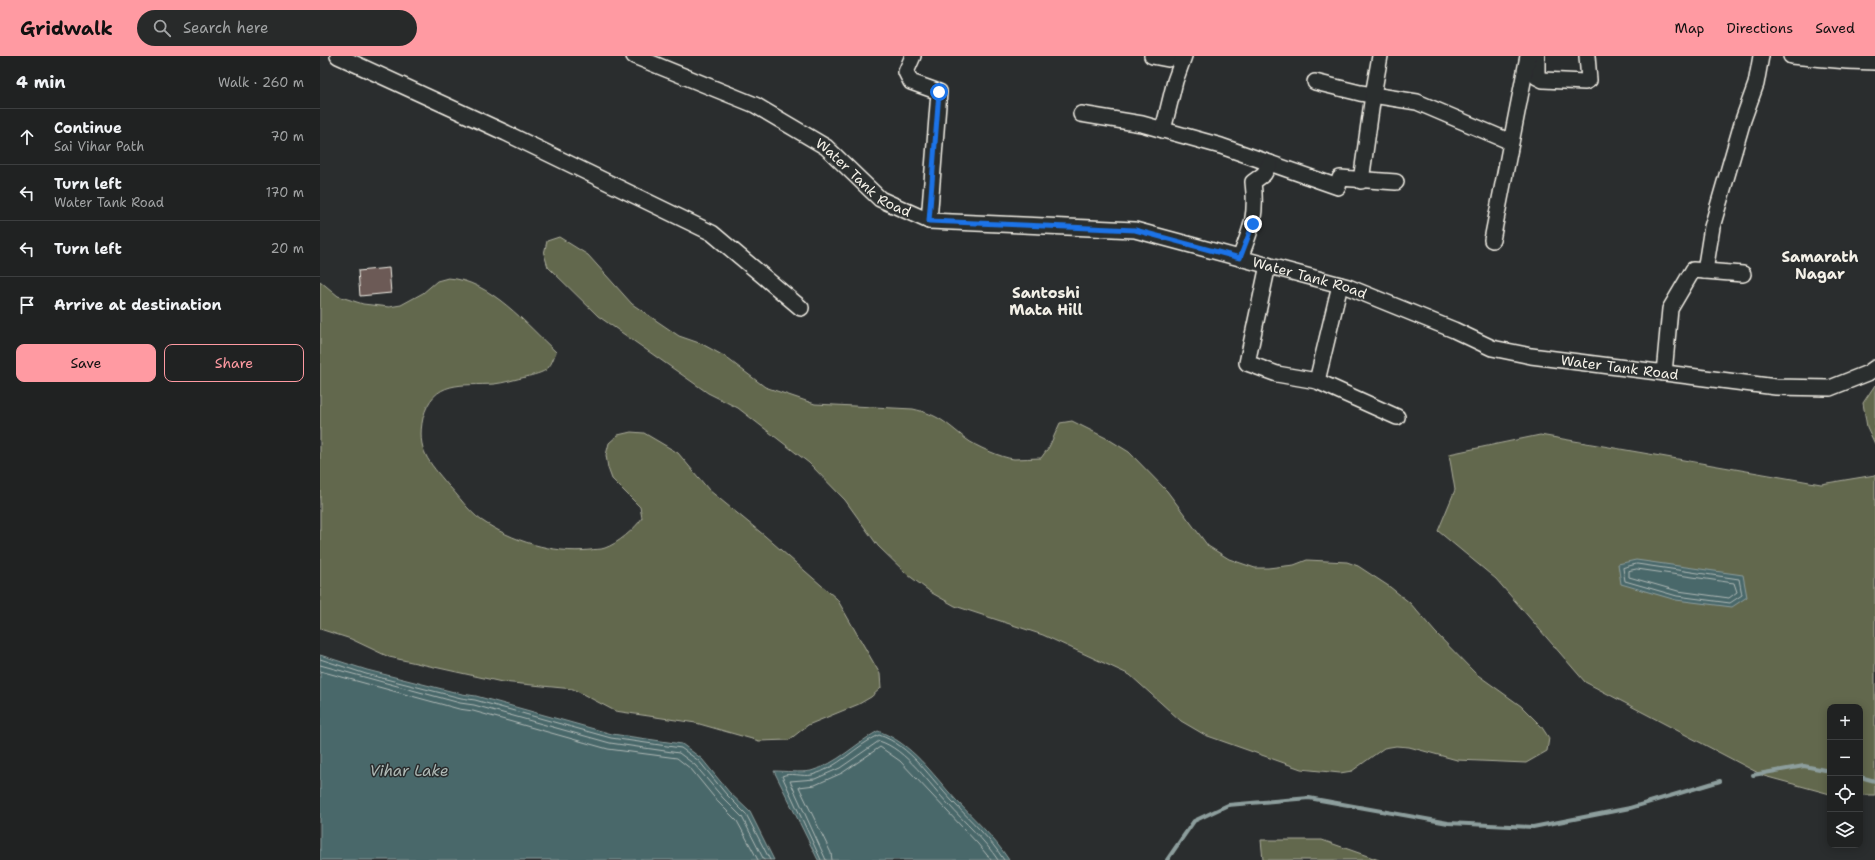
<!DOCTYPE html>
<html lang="en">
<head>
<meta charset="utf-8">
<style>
  body { margin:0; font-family:"Shantell Sans",sans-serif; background:#282a2a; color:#f1f3f6 }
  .controls { position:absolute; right:12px; bottom:12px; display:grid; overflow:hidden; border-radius:8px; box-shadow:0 2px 10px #0003 }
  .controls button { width:36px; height:36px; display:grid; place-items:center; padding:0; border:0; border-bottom:1px solid #3d3f40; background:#202222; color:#f1f3f6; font:20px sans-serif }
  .stop { position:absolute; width:12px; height:12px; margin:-9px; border:3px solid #1a73e8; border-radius:50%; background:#fff }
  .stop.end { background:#1a73e8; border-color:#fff; box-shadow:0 1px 4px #0008 }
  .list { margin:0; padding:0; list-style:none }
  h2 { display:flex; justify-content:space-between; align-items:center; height:52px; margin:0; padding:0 16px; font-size:17px }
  h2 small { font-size:13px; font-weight:400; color:#a2a4a5 }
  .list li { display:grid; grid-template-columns:26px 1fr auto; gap:12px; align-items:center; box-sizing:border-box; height:56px; padding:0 16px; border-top:1px solid #3d3f40 }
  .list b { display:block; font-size:15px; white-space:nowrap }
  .list p { margin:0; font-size:13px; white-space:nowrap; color:#a2a4a5 }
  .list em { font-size:13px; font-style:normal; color:#a2a4a5 }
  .actions { display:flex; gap:8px; padding:12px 16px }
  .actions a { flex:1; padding:9px 0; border:1px solid #ff9aa2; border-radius:8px; text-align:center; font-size:14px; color:#ff9aa2 }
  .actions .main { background:#ff9aa2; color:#111 }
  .icon { flex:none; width:22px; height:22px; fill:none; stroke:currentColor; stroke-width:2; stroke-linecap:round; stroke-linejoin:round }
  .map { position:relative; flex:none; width:1555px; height:804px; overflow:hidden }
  header { display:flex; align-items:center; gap:24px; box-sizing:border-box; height:56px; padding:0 20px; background:#ff9aa2; color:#111 }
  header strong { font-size:19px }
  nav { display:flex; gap:22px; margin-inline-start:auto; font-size:14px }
  .search { width:280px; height:36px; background:#282a2a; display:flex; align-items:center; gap:10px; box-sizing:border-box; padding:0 14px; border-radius:22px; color:#a2a4a5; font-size:15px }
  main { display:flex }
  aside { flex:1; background:#202222 }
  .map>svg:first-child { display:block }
  .green { fill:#62684e; stroke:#abac9b }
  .water { fill:#49676b; stroke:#8d9e9d }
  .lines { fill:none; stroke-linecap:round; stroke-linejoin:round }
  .shore { stroke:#b0bab6; stroke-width:1 }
  .stream { stroke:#8d9e9d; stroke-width:4 }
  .building { fill:#6c5a57; stroke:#f4f1e8 }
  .street-casing { stroke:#f4f1e8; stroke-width:18 }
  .street { stroke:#2a2d2e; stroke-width:15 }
  .route { stroke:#1a73e8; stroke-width:5 }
  .labels { text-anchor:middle; stroke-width:3; stroke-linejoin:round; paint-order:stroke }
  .street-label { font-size:14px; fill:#f4f1e8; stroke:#2a2d2e }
  .neighbourhood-label { font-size:15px; font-weight:bold; fill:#f4f1e8; stroke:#2a2d2e }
  .water-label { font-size:15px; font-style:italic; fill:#b0bab6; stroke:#2a2d2e }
</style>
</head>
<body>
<header>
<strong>Gridwalk</strong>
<div class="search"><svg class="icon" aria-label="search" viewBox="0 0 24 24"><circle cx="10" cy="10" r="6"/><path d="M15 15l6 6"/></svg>Search here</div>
<nav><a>Map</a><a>Directions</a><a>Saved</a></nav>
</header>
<main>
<aside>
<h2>4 min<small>Walk · 260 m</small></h2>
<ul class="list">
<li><svg class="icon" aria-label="ahead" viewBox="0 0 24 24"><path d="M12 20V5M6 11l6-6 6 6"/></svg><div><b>Continue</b><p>Sai Vihar Path</p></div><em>70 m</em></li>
<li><svg class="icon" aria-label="left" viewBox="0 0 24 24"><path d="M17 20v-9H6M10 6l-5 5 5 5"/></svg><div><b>Turn left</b><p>Water Tank Road</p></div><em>170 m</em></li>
<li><svg class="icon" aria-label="left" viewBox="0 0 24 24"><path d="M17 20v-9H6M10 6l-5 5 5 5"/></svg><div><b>Turn left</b></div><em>20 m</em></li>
<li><svg class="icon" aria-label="arrive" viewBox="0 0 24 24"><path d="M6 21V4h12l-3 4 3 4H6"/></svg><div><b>Arrive at destination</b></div></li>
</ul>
<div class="actions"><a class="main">Save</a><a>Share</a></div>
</aside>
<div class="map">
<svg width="1555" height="804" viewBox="0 0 1555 804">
  <rect width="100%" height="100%" fill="#2a2d2e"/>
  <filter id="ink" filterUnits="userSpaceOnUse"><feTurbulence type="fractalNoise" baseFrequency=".025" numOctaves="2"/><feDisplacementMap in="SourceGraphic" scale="8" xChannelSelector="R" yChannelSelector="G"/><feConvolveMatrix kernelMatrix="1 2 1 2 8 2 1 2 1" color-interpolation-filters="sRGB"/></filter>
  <g filter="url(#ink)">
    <g class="green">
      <path d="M 239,181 L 268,199 L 312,248 L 359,280 L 382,288 L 404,300 L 445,331 L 495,348 L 593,353 C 619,359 626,367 646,383 C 655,390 682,402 694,403 C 703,403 712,402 721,402 L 729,391 L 740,367 L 752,365 L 788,383 L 809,396 L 847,435 L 888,490 L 909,503 L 935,512 L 948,512 L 974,509 L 987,504 L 1027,506 L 1038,510 L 1070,531 L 1090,547 L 1115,576 L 1155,617 L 1201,650 L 1221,670 L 1229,682 L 1227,695 L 1206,707 L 1137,704 L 1089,691 L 1076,690 L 1064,692 L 1032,715 L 1020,717 L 981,713 L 885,679 L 861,665 L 810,619 L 723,579 L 635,550 L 612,537 L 588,519 L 558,490 L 525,444 L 489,407 L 418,352 L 388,337 L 278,260 L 228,211 L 224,198 L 227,185 Z"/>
      <path d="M 128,222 C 170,224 207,269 236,296 C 234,300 232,308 228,312 C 224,317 212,319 206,321 C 196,323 184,327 174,328 C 142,330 113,323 103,362 C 96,394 109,406 128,429 C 139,440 148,455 161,464 C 192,485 233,498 270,494 C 274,493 280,494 285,492 C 297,488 315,473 322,462 L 320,451 L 292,423 L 288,412 L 286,399 L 289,387 L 298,379 L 311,376 L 324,377 L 358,397 L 389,434 L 445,480 L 517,543 L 560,618 L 561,632 L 551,641 L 539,648 L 488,669 L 469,684 L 439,685 L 376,667 L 295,655 L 253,633 L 182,626 L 69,601 L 31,583 L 0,573 L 0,225 L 18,240 L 43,248 L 69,251 L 81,249 L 103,237 L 117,225 Z"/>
      <polygon points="1555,329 1555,388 1547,371 1543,347"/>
      <polygon points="1220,379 1501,428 1555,419 1555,739 1540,739 1540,651 1510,651 1510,738 1444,720 1265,626 1176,523 1118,475 1135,434 1129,398"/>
      <polygon points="941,784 1002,784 1059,804 943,804"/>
    </g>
    <g class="water">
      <polygon points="1316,504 1423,519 1427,541 1412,551 1356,544 1301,528 1298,508"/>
      <polygon points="0,599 47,614 142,638 156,640 292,678 362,688 382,703 409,736 430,756 454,804 0,804"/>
      <path d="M 558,675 C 592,687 612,718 636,744 C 654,763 674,781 689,804 L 498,804 L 454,715 C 465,715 480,717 491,715 C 517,708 536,687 558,675 Z"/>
    </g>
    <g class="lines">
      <g class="shore">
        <polygon points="1317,508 1419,523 1422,539 1410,547 1357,540 1305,525 1303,512"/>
        <polygon points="1317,513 1414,527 1417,536 1409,542 1358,535 1309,521 1309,515"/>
        <polyline points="0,603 46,618 141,642 155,644 291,682 361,692 379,705 406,738 426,758 450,804"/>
        <polyline points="0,609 140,647 154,649 290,687 359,697 375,709 403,742 422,761 444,804"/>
        <polyline points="0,615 139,653 153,655 288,693 357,702 371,713 398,746 417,765 438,804"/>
        <path d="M 501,804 L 462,720 C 470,716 483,721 492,719 C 518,712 535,690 559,679 C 590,689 611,723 633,746 C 651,765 670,782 684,804"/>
        <path d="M 506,804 L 470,725 L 495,723 L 520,712 L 559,685 C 586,693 610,729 629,749 C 645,767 664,783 678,804"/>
        <polyline points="512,804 511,797 479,731 495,729 522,717 560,691 580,705 658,788 671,804"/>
      </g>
      <g class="stream">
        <polyline points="1433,719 1484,710 1510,715"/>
        <polyline points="1540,721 1555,725"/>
        <polyline points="847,804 874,765 908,749 989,742 1128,767 1213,771 1310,752 1400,725"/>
      </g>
    </g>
    <polygon class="building" points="69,212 71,237 40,240 38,215"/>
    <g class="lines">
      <g class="street-casing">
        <g id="street">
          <polyline points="18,0 186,77 392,177 481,252"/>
          <path id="s1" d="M 314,0 L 435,49 L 506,91 L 560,143 L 609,165 L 815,174 L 1028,231 L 1134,274 L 1172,292 L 1211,300 L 1456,331 L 1510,332 L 1548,317 L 1555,312"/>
          <polyline points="593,0 586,16 591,26 619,36 609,165"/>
          <polyline points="832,0 848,3 851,0"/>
          <polyline points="1217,0 1217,21 1223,24 1265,26 1269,24 1267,0"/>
          <polyline points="1471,0 1527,5 1555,6"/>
          <polyline points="995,26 1040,37 1097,46 1191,86"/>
          <polyline points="761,58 822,68 901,90 1018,131 1020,122 1076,126"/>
          <polyline points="843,74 855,25 864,0"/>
          <polyline points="1041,125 1053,39 1060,0"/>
          <polyline points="1172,184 1208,0"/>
          <path d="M 920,202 C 932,171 937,159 933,126 L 944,118 L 950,107"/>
          <polyline points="948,209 927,307 957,318 997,325 1077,361"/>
          <polyline points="1385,215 1392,171 1423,64 1436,28 1441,0"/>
          <polyline points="1344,317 1350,253 1373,214 1423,218"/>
          <polyline points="997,325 1020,229"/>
        </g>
      </g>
      <use href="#street" class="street"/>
    </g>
  </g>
  <g class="lines" filter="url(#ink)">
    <polyline class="route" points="619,36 609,165 815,174 920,202 933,168"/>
  </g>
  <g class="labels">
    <g class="street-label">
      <text dy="5" stroke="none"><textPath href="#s1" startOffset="262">Water Tank Road</textPath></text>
      <text dy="5" stroke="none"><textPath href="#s1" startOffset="729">Water Tank Road</textPath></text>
      <text dy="5" stroke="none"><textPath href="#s1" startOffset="1054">Water Tank Road</textPath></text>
    </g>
    <g class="neighbourhood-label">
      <text x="1500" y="206">Samarath<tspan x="1500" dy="17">Nagar</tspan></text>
      <text x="726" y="242">Santoshi<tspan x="726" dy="17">Mata Hill</tspan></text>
    </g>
    <g class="water-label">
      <text x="89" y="720">Vihar Lake</text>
    </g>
  </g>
</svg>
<div class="controls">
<button>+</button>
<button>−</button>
<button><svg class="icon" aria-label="locate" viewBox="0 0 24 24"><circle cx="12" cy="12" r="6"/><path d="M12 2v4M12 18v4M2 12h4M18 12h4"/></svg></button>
<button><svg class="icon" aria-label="layers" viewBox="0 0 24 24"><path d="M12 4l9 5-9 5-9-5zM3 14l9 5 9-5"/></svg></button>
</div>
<div class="stop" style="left:619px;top:36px"></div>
<div class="stop end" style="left:933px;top:168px"></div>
</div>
</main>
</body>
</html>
